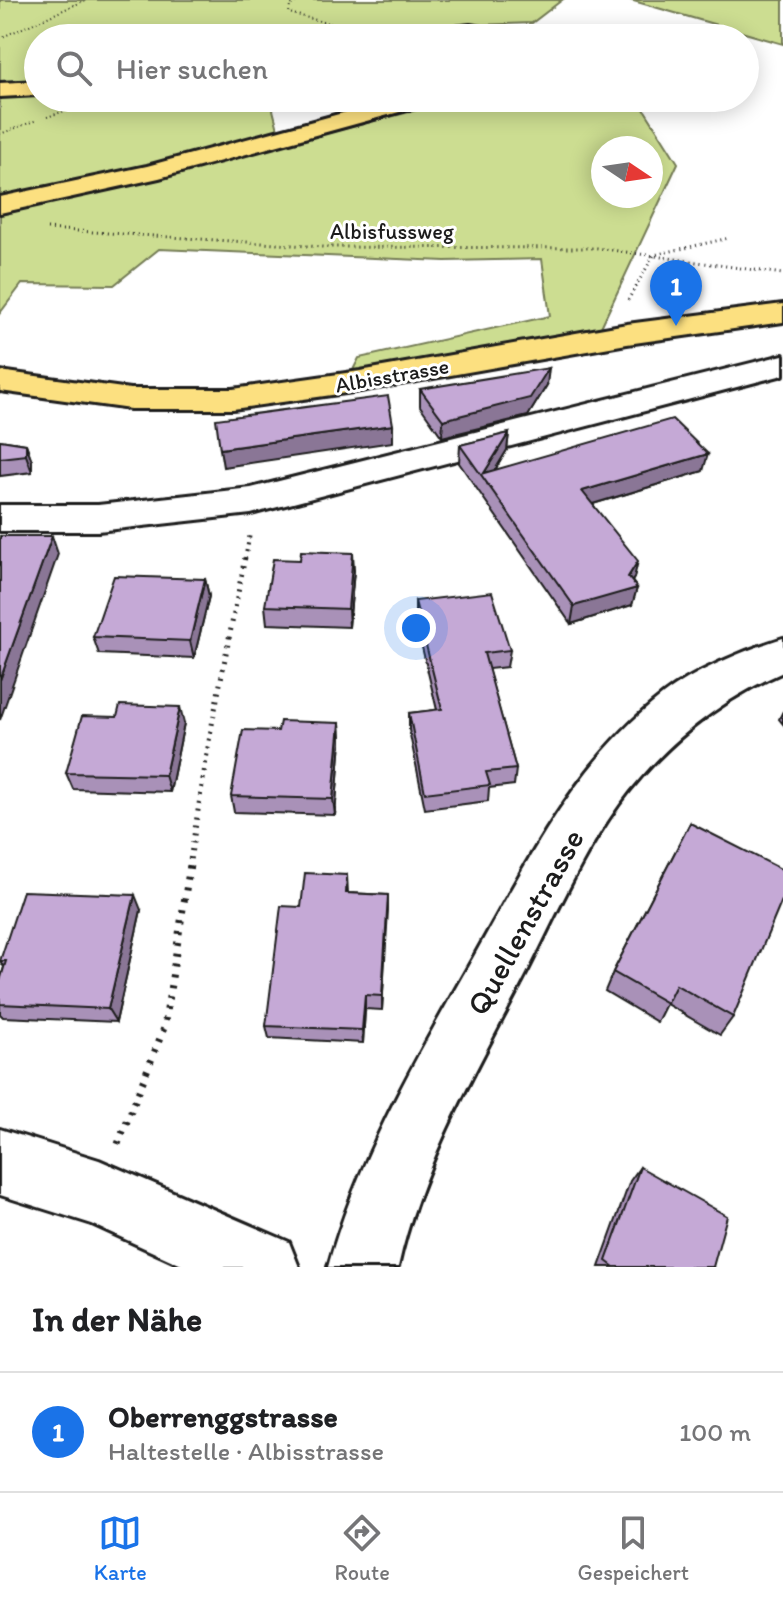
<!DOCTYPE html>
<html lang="de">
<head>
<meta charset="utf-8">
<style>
  body { margin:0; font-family:Itim,sans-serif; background:#f2f2f2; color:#202124 }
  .compass { position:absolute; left:591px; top:136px; width:72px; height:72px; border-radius:50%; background:#fff; box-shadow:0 4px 20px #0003; rotate:103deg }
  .you { position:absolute; left:416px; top:628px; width:28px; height:28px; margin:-20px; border:6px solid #fff; border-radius:50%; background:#1a73e8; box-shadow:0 0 0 12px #1a73e833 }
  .badge { display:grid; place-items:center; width:52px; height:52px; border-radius:50%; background:#1a73e8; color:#fff; font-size:26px; font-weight:700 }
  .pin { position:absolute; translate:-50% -66px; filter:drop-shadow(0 2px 4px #0008) }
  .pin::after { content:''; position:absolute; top:42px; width:28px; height:24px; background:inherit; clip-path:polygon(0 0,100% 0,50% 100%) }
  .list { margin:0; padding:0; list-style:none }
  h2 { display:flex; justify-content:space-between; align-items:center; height:104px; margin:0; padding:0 32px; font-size:34px }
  h2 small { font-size:26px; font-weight:400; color:#757577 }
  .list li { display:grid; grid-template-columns:52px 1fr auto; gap:24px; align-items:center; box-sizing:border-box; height:120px; padding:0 32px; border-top:2px solid #e0e0e0 }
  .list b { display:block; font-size:30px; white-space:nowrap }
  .list p { margin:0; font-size:26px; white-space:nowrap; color:#757577 }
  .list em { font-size:26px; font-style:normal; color:#757577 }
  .icon { flex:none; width:44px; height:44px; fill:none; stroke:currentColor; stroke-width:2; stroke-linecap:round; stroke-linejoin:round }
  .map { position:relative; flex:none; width:783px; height:1267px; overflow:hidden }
  .search { position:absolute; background:#fff; box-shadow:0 4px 20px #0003; left:24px; right:24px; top:24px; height:88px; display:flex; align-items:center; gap:20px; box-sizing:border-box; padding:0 28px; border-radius:44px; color:#757577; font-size:30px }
  .sheet { height:224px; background:#fff }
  nav { display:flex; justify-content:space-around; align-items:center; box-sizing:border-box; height:112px; border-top:2px solid #e0e0e0; background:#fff; font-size:22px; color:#757577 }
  nav a { display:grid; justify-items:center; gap:4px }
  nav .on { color:#1a73e8 }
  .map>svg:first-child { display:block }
  .green { fill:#ccdd91; stroke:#747c56; stroke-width:2; fill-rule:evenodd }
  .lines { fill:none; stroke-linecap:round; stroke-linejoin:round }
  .minor-casing { stroke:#1c1c1c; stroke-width:6 }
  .major-casing { stroke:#1c1c1c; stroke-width:6 }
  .path-far4 { stroke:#1c1c1c; stroke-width:2; stroke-dasharray:1 3; stroke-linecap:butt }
  .path-far3 { stroke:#1c1c1c; stroke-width:3; stroke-dasharray:1 4; stroke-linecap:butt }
  .path-far2 { stroke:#1c1c1c; stroke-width:4; stroke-dasharray:2 5; stroke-linecap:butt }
  .path-far1 { stroke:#1c1c1c; stroke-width:5; stroke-dasharray:2 6; stroke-linecap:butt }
  .path { stroke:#1c1c1c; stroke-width:7; stroke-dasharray:3 8; stroke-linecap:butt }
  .minor { fill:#fff; fill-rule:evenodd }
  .major { fill:#fce080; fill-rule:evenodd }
  .wall { fill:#a991b8; stroke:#1c1c1c; stroke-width:2 }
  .shaded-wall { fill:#8a7696; stroke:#1c1c1c; stroke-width:2 }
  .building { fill:#c5a9d6; stroke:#1c1c1c; stroke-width:2 }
  .labels { text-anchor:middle; stroke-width:6; stroke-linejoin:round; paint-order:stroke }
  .far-street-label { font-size:22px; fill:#1c1c1c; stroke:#fff }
  .near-street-label { font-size:32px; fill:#1c1c1c; stroke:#fff }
</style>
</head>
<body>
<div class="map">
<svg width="783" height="1267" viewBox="0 0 783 1267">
  <rect width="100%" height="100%" fill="#fff"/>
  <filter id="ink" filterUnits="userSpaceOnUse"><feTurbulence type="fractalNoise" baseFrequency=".0125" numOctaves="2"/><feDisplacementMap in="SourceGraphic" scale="16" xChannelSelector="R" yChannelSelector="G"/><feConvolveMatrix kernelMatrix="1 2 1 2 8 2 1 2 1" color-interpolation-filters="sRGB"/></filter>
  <g filter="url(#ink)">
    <g class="green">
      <path d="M 0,0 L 562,0 L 532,23 L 449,26 L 387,38 L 38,38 L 38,98 L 270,98 L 282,145 L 463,98 L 637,98 L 678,163 L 601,327 L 352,372 L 359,358 L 550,316 L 542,259 L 445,261 L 159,249 L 114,285 L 22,284 L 0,313 L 0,87 L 4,83 L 0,83 ZM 603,148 L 651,148 L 651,196 L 603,196 Z"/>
      <polygon points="630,0 783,0 783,44"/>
    </g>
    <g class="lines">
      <g class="minor-casing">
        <g id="minor">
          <polygon points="783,355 783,375 251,514 98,531 0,531 0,505 98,505 251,488"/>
          <path d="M 783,638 L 783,672 C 719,700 661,747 619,804 C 582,855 555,917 526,974 C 478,1067 421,1164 398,1267 L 328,1267 C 358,1158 417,1057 472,960 C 525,866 575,763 663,695 C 694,671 745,650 783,638 Z"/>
          <polygon points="0,1129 99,1160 289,1242 299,1267 186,1267 92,1224 0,1195"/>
        </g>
      </g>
      <g class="major-casing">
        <g id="major">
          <polygon points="470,25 513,32 523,38 403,38 413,32"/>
          <polygon points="38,81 38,95 0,97 0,83"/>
          <polygon points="398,98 435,98 432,103 159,178 0,213 0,197 147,166"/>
          <polygon points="783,304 783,322 627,344 360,391 233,409 130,409 0,391 0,371 130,389 233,389 360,371 627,324"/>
        </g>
      </g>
      <g class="path-far4">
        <polyline points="299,0 290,6 289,13 347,28 388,28"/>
        <polyline points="0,38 86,0"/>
        <polyline points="47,117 85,104 75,99 58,99"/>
        <polyline points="0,134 37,120"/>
      </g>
      <g class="path-far3">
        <polyline points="47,229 323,247 597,248 783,274"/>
        <polyline points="628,300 654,255 729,238"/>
      </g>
      <polyline class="path-far2" points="245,559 250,534"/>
      <polyline class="path-far1" points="189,867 210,735 245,557"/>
      <polyline class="path" points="118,1144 164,1028 190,865"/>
      <use href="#minor" class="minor"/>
      <use href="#major" class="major"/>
    </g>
    <g class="wall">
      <polygon points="547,385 528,416 442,437 420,406 420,389"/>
      <polygon points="509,433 507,450 495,470 703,471 593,504 634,578 632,581 637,588 632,605 571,624 459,463 460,445"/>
      <polygon points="0,440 26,444 32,461 32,472 0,476"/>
      <polygon points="300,560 354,570 349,627 267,624 265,606"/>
      <polygon points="205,579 209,596 194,658 99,654 93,637"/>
      <polygon points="415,601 510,650 507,667 488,669 516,769 514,785 489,788 488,801 425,809 409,730 409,713 437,710 415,618"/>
      <polygon points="783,711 783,724 779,719"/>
      <polygon points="117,717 184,723 170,792 73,789 66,773"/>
      <polygon points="340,723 341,740 335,815 234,812 231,796 278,731"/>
      <polygon points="690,823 733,1017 720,1035 666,1004 657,1022 605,991 613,972"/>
      <polygon points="347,875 348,893 388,895 382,1010 365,1009 363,1043 269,1038 266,1026 301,907"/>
      <polygon points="141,910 116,1022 3,1017 0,1014 0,981 4,967 0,961"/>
      <polygon points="640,1167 713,1267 599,1267 630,1181"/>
    </g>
    <g class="shaded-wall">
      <polygon points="549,368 547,385 528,416 442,437 443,420"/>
      <polygon points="393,425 393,442 223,467 220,449"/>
      <polygon points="509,433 507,450 487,483 484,473"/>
      <polygon points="26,444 32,461 32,472 26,455"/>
      <polygon points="708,454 703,471 579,508 582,491"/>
      <polygon points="52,536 58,554 0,720 0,680"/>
      <polygon points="353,553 354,570 349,627 348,609"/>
      <polygon points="638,561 634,578 626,591 637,588 632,605 571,624 574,606 628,577"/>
      <polygon points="205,579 209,596 194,658 190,641"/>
      <polygon points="180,707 184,723 170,792 165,775"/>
      <polygon points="340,723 341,740 335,815 333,799"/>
      <polygon points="135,895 141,910 116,1022 108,1009"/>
      <polygon points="388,895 388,910 382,1010 382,996"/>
      <polygon points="365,995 365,1009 363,1043 362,1030"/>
    </g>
    <g class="building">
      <polygon points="549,368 530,398 443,420 420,389"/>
      <polygon points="388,396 393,425 220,449 216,419"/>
      <polygon points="672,419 708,454 582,491 638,561 628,577 637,588 574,606 460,445 509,433 484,473"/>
      <polygon points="0,440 26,444 26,455 0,458"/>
      <polygon points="0,536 52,536 0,680"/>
      <polygon points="301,551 353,553 348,609 265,606 273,559 300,560"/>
      <polygon points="114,576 205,579 190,641 93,637"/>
      <polygon points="492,592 510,650 484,653 516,769 486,772 490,785 425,793 409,713 442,709 415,601"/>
      <polygon points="120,705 180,707 165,775 66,773 82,716 117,717"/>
      <polygon points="280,721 340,723 333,799 231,796 243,730 278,731"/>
      <polygon points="690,823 783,870 783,898 733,1017 676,985 667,1003 613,972"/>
      <polygon points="305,873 347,875 346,893 388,895 382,996 365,995 362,1030 266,1026 281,906 301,907"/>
      <polygon points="23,891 135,895 108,1009 0,1004 0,981 6,961 0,961"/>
      <polygon points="640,1167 727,1216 713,1267 614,1267 606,1261"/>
    </g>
  </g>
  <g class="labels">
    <g class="far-street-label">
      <text x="392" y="239">Albisfussweg</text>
      <text transform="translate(392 375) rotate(-10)" y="8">Albisstrasse</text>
    </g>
    <g class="near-street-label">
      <text transform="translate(525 922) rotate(-61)" y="11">Quellenstrasse</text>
    </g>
  </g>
</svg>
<svg class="compass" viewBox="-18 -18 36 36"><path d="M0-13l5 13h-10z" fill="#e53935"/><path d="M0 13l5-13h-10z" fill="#757577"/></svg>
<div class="you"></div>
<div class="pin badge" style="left:676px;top:326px">1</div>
<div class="search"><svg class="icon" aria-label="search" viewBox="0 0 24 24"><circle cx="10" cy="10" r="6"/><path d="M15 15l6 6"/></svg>Hier suchen</div>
</div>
<section class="sheet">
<h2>In der Nähe<small></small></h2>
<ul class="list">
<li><span class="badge">1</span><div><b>Oberrenggstrasse</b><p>Haltestelle · Albisstrasse</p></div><em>100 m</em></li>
</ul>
</section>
<nav>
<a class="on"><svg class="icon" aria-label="map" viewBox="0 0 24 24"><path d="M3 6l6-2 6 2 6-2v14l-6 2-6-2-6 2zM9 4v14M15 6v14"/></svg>Karte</a>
<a><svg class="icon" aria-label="directions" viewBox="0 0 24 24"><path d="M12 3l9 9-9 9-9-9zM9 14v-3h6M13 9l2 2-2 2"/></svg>Route</a>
<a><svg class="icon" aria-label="saved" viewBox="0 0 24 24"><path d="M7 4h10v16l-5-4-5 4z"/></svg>Gespeichert</a>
</nav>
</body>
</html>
